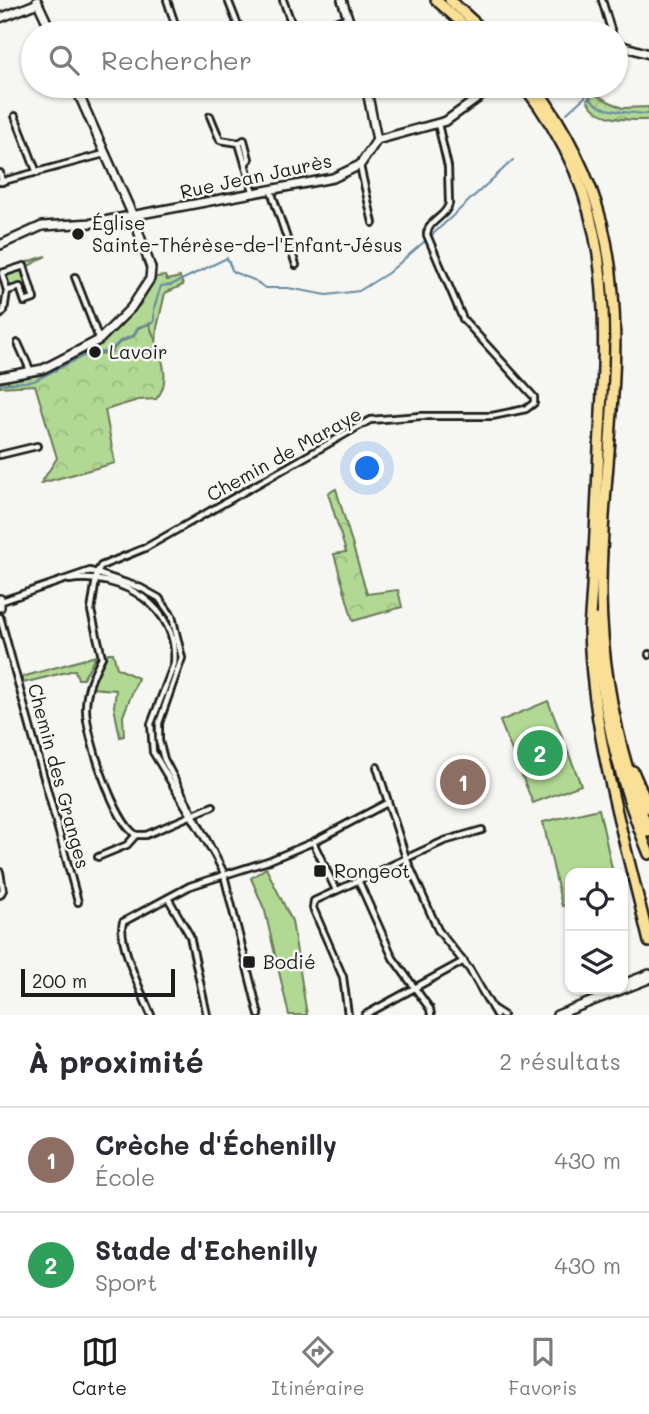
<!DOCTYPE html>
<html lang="fr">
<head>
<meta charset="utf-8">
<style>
  body { margin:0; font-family:Mali,sans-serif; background:#f2f2f3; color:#2b2b33 }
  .controls { position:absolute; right:21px; bottom:21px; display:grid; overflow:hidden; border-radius:14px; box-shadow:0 2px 5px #0004 }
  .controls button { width:63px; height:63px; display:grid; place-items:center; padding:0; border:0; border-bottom:2px solid #e1e1e2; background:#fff; color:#2b2b33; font:35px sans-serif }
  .scale { position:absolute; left:21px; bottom:18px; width:154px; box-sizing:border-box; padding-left:7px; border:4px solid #1c1c1c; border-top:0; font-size:19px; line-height:24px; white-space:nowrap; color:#1c1c1c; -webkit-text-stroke:5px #f6f6f2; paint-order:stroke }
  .you { position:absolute; left:368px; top:469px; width:24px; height:24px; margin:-18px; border:5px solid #fff; border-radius:50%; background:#1a73e8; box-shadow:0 0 0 10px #1a73e833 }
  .badge { display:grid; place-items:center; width:46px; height:46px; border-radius:50%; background:#1c1c1c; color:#fff; font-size:23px; font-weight:700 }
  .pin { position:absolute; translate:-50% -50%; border:4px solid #fff; box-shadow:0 2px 7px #0006 }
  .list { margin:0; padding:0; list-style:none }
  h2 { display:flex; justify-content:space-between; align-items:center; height:91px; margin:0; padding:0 28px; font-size:30px }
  h2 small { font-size:23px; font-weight:400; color:#7c7c81 }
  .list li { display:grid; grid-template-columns:46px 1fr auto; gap:21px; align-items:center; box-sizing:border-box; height:105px; padding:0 28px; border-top:2px solid #e1e1e2 }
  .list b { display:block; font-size:26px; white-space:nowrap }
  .list p { margin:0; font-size:23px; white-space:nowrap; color:#7c7c81 }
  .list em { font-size:23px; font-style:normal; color:#7c7c81 }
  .icon { flex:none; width:38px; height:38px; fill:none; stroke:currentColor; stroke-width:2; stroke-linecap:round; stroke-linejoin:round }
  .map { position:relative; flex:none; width:649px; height:1015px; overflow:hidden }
  .search { position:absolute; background:#fff; box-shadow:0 2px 5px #0004; left:21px; right:21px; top:21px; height:77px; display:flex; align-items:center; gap:18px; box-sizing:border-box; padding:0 24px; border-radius:38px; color:#7c7c81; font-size:26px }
  .sheet { height:301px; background:#fff }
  nav { display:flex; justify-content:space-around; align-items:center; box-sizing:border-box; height:98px; border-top:2px solid #e1e1e2; background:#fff; font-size:19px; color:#7c7c81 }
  nav a { display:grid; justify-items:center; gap:4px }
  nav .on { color:#1c1c1c }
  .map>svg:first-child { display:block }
  .green { fill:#b2d994; stroke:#677a58; stroke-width:2 }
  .forest { fill:url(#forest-crowns); stroke:#677a58; stroke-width:2 }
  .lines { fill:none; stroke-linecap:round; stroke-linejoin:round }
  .stream { stroke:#688ba1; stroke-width:2 }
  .street-casing { stroke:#1c1c1c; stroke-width:10 }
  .secondary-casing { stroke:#1c1c1c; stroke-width:12 }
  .highway-casing { stroke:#1c1c1c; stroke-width:14 }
  .street { stroke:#f6f6f2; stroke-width:4.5 }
  .secondary { stroke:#f6f6f2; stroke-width:7 }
  .highway { stroke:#fadf96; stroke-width:9 }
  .poi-dot { fill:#1c1c1c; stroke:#f6f6f2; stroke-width:2.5 }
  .labels { text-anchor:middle; stroke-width:5; stroke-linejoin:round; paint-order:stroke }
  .street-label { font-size:19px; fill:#1c1c1c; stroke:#f6f6f2 }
  .poi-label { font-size:19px; fill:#1c1c1c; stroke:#f6f6f2; text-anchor:start }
</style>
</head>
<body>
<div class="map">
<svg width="649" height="1015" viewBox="0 0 649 1015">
  <defs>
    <pattern id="forest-crowns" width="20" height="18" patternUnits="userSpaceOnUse" patternTransform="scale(1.75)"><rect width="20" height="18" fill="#b2d994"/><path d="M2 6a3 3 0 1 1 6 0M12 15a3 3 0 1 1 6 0" fill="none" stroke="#98ba7f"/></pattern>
  </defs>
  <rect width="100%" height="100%" fill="#f6f6f2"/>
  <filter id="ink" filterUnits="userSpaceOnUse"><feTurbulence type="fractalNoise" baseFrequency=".0143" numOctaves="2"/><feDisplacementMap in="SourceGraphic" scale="14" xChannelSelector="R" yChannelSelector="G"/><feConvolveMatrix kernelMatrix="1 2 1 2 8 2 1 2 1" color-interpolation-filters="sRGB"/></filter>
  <g filter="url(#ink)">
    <g class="green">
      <polygon points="46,256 27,267 37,301 22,306 17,292 9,294 7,312 0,318 5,296 0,271"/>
      <path d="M 165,276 L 167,280 L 180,277 L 183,285 L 165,293 L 157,328 L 156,345 L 149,324 C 134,336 117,352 98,354 L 98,351 L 92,351 L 140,305 L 156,277 Z"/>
      <polygon points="108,653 113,653 117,668 138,678 123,716 124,736 120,737 114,707 116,690 91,688"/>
      <polygon points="96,656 83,679 78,679 75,670 23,683 22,677"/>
      <polygon points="548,701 581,785 533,803 500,721"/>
      <polygon points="599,809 613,873 570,873 570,904 562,906 543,822"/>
      <polygon points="266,868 292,921 307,1015 289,1015 265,911 251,878"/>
    </g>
    <g class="forest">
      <path d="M 594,94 L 622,108 L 649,107 L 649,120 C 629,120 595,121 587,99 Z"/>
      <path d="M 149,324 C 157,347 175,378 156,399 L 138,400 L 105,410 L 115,463 L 41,483 L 57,458 L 35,385 L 0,387 L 0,379 L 44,375 L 89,351 L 92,354 L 110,353 L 120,342 L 134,336 L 138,328 Z"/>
      <polygon points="336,489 367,594 398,590 402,607 353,621 334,554 346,552 328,493"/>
    </g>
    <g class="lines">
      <g class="stream">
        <polyline points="616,73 621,71"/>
        <path d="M 589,96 C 597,113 632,113 649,114"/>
        <polyline points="567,113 597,86"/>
        <polyline points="432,235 513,160"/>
        <polyline points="0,384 34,381 91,352 109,352 120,341 134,335 138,327 154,322 154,308 161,286 171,285 227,258 233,272 254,280 265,288 288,288 327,295 359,291 388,273 425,241"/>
      </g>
      <g class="street-casing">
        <g id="street">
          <polyline points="167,0 178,33"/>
          <polyline points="228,0 241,33"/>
          <polyline points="283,0 295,33"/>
          <polyline points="602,0 612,33"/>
          <polyline points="308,33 348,17"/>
          <polyline points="301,86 301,88"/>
          <polyline points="475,86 480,97"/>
          <polyline points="78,90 96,86"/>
          <polyline points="15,116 37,173"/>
          <polyline points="210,116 220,140 239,143 254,194"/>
          <polyline points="239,143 244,140 249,159 245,164"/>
          <polyline points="360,166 373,223"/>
          <polyline points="0,173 2,182"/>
          <polyline points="0,182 104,154"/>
          <polyline points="271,191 296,265"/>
          <polyline points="75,277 99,339"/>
          <polyline points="0,315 4,311 7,291 2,273 24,266 34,299 25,302 20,287 7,291"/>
          <polyline points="18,343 31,372"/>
          <polyline points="0,455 37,446"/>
          <path d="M 97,572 L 101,566 L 145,548 L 370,420 L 421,416 L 492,416 L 526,409 L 534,403 L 534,397 L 463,319 L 427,235 C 427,221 446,217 449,204 L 448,167 L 438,124"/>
          <path d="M 97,572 L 91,611 L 102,657 C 93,674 86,689 86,709 C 86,735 114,821 136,835"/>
          <path d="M 69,580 C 121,572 180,607 174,664 L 151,724 L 153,752 L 213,852"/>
          <polyline points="2,601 90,571 141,588 159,598 172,616 182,658 159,723 159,741 164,759 223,871 259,1015"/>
          <polyline points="0,617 78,902"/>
          <polyline points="649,654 649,655"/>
          <polyline points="377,767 406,858 438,930 470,970 492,1008"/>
          <polyline points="313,842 336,890"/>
          <polyline points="98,857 127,845 136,835 146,835 213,806"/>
          <polyline points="0,872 3,890 0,895"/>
          <polyline points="358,880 393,958 430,1009 431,1015"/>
          <polyline points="168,898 190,936 207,1015"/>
          <path d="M 151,1015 C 143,996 117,941 123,922 L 190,886 L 268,861 L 313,842 L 387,803"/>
          <polyline points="348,1015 343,977 313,908 314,901 444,841 482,830"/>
          <polyline points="365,1015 464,961"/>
          <polyline points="496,1015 492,1008 503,1015"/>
        </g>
      </g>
      <g class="secondary-casing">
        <g id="secondary">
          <polyline points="342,0 353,33"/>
          <polyline points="37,1 52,33"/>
          <polyline points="0,18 38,3"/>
          <polyline points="616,44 649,54"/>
          <polyline points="366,86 377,140"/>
          <polyline points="0,245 42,226 93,223 333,178 360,165 377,140 446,121 495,86"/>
          <polyline points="0,377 43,369 99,340 131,308 150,279 151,268 133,216 75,86"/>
          <polyline points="0,599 0,607"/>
          <polyline points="623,984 649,974"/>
          <polyline points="557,1015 649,979"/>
        </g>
      </g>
      <g class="highway-casing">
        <g id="highway">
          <polyline points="436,0 473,33"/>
          <polyline points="450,0 486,33"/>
          <path d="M 524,86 C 615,203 607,309 599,449 C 596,509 594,569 589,629 C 592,736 625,839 649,942"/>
          <path d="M 535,86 C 565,128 589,173 602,223 C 632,343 600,472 601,594 C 602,675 620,756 649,832"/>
          <path d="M 595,619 C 600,700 618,780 649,854"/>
          <polyline points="633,771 649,808"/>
        </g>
      </g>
      <use href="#street" class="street"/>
      <use href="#secondary" class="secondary"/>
      <use href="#highway" class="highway"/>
    </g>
  </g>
  <g class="poi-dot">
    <circle cx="78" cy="234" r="7"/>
    <circle cx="95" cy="352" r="7"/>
    <rect x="313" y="864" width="14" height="14" rx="3.5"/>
    <rect x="242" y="955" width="14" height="14" rx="3.5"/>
  </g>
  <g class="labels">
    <g class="street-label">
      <text transform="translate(256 176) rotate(-12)" y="7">Rue Jean Jaurès</text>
      <text transform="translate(284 454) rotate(-29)" y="7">Chemin de Maraye</text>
      <text transform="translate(59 776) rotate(75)" y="7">Chemin des Granges</text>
    </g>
    <g class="poi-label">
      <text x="92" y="230">Église<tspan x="92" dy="22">Sainte-Thérèse-de-l'Enfant-Jésus</tspan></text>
      <text x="109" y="359">Lavoir</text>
      <text x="334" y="878">Rongeot</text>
      <text x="263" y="969">Bodié</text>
    </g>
  </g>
</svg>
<div class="controls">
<button><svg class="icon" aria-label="locate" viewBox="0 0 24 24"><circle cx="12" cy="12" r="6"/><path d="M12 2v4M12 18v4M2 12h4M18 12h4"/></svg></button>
<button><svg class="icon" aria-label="layers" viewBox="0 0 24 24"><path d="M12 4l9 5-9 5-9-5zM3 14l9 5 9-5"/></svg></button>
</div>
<div class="scale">200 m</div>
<div class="you"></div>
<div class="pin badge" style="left:463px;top:782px;background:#8d6e63">1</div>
<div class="pin badge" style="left:540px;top:753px;background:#2e9e5b">2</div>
<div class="search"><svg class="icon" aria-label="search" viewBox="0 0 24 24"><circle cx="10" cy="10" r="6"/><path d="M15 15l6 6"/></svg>Rechercher</div>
</div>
<section class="sheet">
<h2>À proximité<small>2 résultats</small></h2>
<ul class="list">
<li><span class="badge" style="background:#8d6e63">1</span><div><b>Crèche d'Échenilly</b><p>École</p></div><em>430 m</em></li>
<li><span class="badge" style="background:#2e9e5b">2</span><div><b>Stade d'Echenilly</b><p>Sport</p></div><em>430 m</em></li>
</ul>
</section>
<nav>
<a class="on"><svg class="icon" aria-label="map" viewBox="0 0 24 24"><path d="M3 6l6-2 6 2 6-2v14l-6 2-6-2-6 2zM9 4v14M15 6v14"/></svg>Carte</a>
<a><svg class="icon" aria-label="directions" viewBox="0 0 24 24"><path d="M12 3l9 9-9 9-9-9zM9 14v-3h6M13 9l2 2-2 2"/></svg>Itinéraire</a>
<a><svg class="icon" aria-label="saved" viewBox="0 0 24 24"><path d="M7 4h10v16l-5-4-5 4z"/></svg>Favoris</a>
</nav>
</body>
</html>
